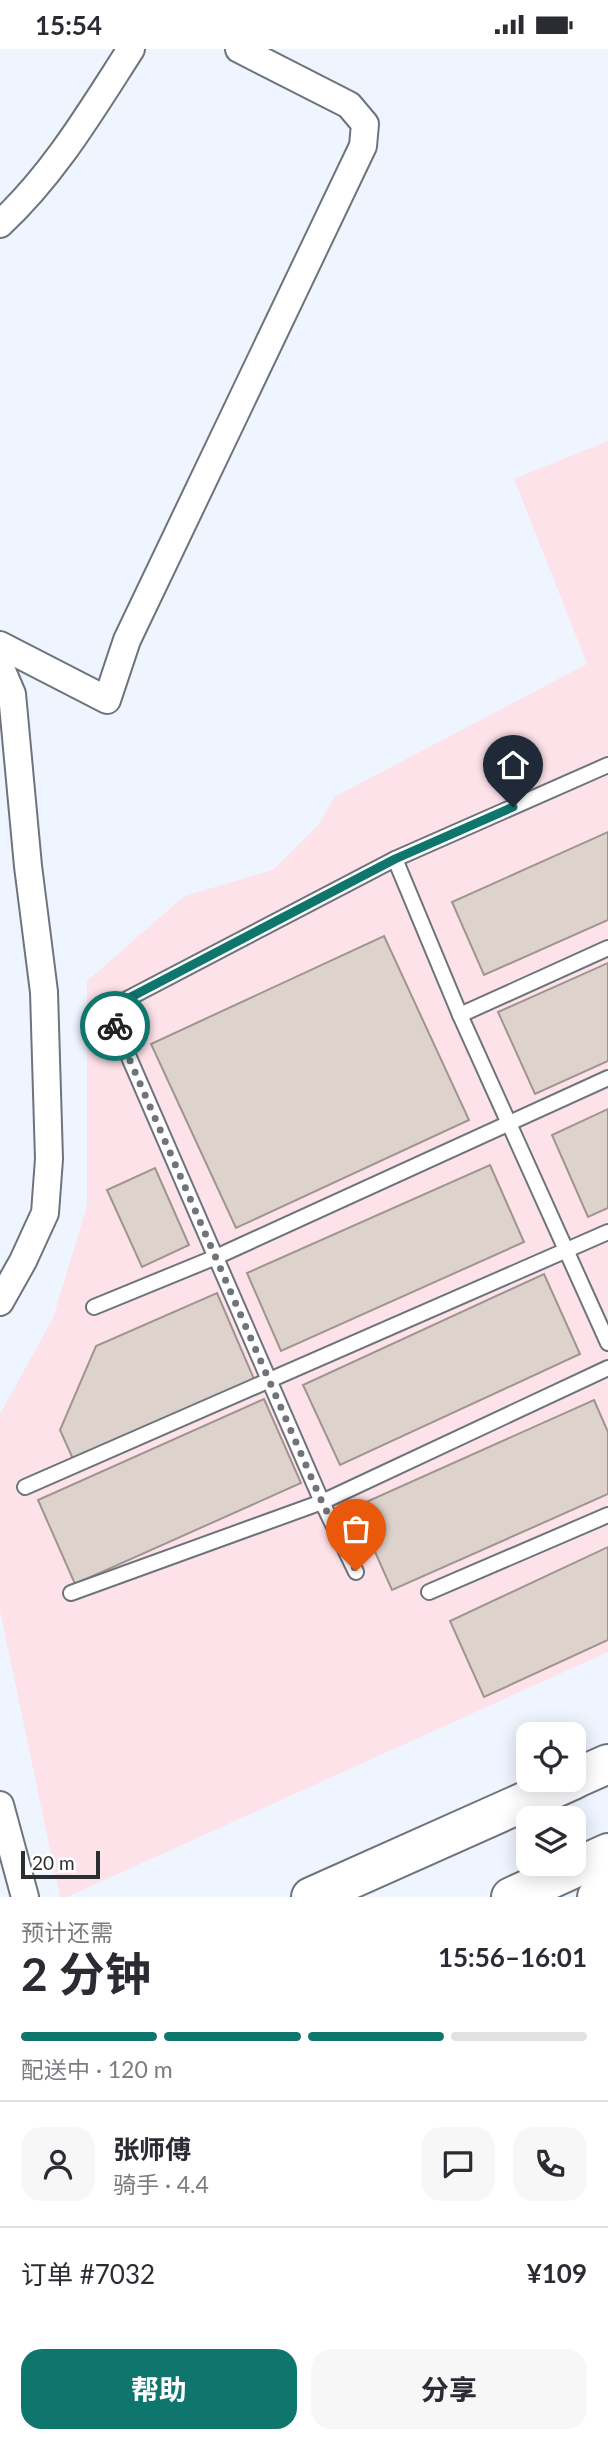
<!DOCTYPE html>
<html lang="zh">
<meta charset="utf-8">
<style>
body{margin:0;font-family:Lato,"Noto Sans SC",sans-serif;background:#f7f7f7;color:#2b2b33;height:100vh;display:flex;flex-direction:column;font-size:26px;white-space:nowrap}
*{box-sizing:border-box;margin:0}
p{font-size:23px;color:#7c7c81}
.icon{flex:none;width:38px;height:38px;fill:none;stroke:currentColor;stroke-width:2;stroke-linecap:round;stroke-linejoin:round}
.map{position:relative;height:1848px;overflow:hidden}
.details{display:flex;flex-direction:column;background:#fff;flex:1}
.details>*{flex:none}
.buttons{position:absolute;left:516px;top:1673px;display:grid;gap:14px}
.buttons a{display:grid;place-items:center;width:70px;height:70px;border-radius:14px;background:#fff;box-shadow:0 4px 18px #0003;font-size:35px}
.scale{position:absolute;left:21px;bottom:18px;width:79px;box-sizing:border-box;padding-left:7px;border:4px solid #2c2f32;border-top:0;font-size:19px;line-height:24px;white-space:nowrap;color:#2c2f32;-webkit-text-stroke:5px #fff;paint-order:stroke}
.pin{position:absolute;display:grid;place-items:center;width:60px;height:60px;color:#fff;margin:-72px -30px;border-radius:50% 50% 50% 0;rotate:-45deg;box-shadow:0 0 7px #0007}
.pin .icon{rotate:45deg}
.courier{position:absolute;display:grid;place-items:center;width:70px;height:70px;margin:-35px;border:5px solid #0f766e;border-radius:50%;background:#fff;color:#222;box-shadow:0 2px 9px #0007}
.headline em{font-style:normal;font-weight:700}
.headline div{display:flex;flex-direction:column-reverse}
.headline{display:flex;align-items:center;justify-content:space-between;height:119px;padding:0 21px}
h1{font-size:46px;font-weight:700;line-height:52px}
.bar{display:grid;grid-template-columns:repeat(4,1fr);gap:10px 7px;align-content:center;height:84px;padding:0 21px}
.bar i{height:9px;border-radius:5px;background:#e1e1e2}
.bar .selected{background:#0f766e}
.bar p{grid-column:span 4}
.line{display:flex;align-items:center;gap:18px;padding:0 21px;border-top:2px solid #e1e1e2}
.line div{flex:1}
.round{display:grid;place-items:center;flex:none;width:74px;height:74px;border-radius:21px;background:#f7f7f7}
.button{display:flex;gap:14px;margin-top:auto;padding:14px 21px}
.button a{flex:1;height:80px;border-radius:21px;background:#0f766e;color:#fff;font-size:28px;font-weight:700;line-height:80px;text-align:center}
.button a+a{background:#f7f7f7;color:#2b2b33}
.status{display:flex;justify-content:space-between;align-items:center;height:49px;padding:0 35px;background:#fff;direction:ltr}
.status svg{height:19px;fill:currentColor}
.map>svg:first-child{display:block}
.commercial{fill:#fde3e9}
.building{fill:#ddd3cc;stroke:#9f958f;stroke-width:2}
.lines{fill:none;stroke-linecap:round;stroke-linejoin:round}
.lane-casing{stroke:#6e747c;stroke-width:18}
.street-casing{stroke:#6e747c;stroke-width:30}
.secondary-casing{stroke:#6e747c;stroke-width:42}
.highway-casing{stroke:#6e747c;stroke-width:42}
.lane{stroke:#fff;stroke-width:14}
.street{stroke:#fff;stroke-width:26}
.secondary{stroke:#fff;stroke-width:38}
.highway{stroke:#fff;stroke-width:38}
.done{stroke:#70747a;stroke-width:7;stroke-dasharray:0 12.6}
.route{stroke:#0f766e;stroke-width:9}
</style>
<div class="status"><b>15:54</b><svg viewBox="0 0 49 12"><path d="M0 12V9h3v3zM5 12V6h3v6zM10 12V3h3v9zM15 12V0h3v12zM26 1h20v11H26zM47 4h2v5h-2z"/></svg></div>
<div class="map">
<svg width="608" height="1848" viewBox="0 0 608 1848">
<rect width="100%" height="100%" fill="#eff5ff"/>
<polygon class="commercial" points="608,392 608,1603 67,1848 60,1848 0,1562 0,1365 53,1269 87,1157 87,932 184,847 273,821 319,775 334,748 587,615 514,430"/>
<g class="building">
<polygon points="608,783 608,871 484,926 452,853"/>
<polygon points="384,887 469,1071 236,1179 151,995"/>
<polygon points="608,914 608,1012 535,1045 498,963"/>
<polygon points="608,1060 608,1159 588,1168 552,1086"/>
<polygon points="490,1116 524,1193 281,1302 247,1224"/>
<polygon points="155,1119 189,1196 142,1218 107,1141"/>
<polygon points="544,1225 580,1305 340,1416 303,1336"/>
<polygon points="217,1244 254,1330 73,1410 60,1381 96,1297"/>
<polygon points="264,1350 301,1434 75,1535 38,1451"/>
<polygon points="594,1351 608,1383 608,1445 392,1541 355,1458"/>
<polygon points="608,1498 608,1591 484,1648 450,1572"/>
</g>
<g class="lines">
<defs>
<g id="lane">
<polyline points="395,810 460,966 608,1294"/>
<polyline points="460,966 608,899"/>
<polyline points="94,1258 216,1208 608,1029"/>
<polyline points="25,1438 608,1183"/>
<polyline points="356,1523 322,1453 108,960 395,810 608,716"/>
<polyline points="429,1543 608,1466"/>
<polyline points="71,1544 322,1453 608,1319"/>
</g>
<g id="street">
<path d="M 0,175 C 54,125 91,62 131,0"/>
<polyline points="0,596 107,651 127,591 363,97 365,75 349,56 239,0"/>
<polyline points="0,617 12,645 28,817 44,943 49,1110 45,1164 23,1212 0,1253"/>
<polyline points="0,1756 25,1848"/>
</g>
<g id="secondary">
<polyline points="574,1730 608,1715"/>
<polyline points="311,1848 573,1731"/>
</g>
<g id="highway">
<polyline points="511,1848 608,1804"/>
<polyline points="597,1848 608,1843"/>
</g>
</defs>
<use href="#lane" class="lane-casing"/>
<use href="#street" class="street-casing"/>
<use href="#secondary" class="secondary-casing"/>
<use href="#highway" class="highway-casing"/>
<use href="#lane" class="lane"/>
<use href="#street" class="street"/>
<use href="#secondary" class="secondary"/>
<use href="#highway" class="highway"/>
</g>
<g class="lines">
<polyline class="done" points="115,977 322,1453 356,1522"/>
<polyline class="route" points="115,977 108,960 395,810 513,758"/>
</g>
</svg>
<div class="buttons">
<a><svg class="icon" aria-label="locate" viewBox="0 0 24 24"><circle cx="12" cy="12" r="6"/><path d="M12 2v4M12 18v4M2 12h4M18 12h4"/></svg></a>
<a><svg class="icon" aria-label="layers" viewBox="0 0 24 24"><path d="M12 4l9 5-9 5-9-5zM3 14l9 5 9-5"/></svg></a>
</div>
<div class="scale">20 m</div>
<div class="pin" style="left:356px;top:1522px;background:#ea580c"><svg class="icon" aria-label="bag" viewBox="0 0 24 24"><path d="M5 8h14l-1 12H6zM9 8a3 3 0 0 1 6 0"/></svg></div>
<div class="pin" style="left:513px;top:758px;background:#1f2937"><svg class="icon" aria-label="home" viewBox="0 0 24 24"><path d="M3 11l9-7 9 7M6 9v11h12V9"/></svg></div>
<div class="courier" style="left:115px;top:977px"><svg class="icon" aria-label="bike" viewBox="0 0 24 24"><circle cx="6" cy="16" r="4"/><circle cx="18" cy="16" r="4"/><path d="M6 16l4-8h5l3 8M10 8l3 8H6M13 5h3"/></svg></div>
</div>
<section class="details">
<div class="headline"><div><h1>2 分钟</h1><p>预计还需</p></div><em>15:56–16:01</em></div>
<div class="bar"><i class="selected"></i><i class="selected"></i><i class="selected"></i><i></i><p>配送中 · 120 m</p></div>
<div class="line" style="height:126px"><a class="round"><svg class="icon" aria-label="person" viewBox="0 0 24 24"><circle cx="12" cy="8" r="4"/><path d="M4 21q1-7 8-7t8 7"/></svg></a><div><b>张师傅</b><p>骑手 · 4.4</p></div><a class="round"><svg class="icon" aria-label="chat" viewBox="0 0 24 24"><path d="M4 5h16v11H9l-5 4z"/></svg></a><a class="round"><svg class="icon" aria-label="phone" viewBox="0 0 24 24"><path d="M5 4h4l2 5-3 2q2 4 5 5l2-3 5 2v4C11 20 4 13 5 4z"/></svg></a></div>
<div class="line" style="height:91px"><div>订单 #7032</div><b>¥109</b></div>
<div class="button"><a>帮助</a><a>分享</a></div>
</section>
